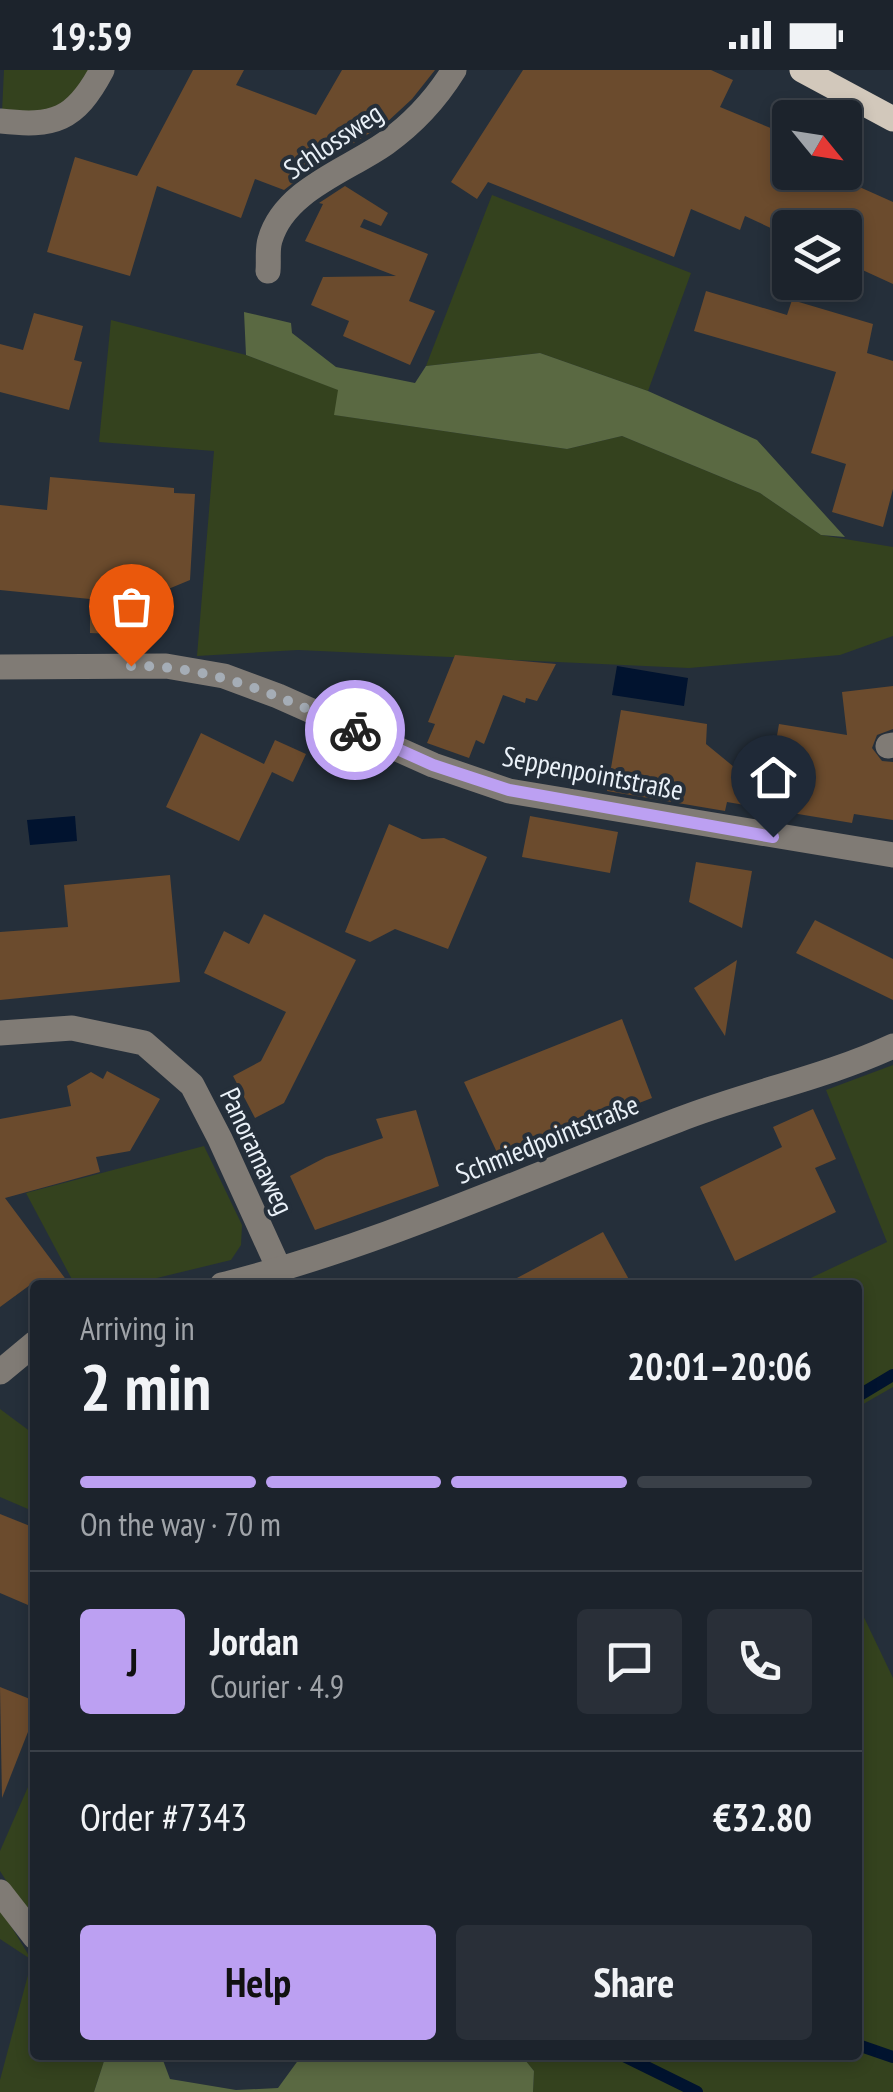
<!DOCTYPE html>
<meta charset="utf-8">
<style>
body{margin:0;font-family:"PT Sans Narrow",sans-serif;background:#292f38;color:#f1f3f6;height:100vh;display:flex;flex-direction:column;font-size:38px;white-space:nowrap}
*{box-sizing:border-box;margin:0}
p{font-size:32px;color:#a0a4a9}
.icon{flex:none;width:55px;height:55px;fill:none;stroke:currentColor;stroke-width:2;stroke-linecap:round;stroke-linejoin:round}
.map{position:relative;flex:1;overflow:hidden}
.drawer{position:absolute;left:30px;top:1210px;width:832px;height:780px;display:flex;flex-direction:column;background:#1c232c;border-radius:10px;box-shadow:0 5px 15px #0003,0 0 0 2px #3a4048}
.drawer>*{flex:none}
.needle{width:65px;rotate:120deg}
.fabs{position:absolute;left:772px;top:30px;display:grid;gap:20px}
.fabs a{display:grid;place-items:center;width:90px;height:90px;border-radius:10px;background:#1c232c;box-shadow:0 5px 15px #0003,0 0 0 2px #3a4048;font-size:50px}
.pin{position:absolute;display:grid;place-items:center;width:85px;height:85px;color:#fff;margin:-102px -42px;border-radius:50% 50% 50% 0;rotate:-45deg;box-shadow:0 0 10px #0007}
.pin .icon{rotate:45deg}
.courier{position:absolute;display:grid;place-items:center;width:100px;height:100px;margin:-50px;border:8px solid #bca0f2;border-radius:50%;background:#fff;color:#222;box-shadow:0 2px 12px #0007}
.head em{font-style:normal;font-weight:600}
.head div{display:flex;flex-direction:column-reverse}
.head{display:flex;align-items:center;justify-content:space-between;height:170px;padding:0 50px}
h1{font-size:65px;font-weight:600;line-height:75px}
.bar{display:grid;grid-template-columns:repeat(4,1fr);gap:15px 10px;align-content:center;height:120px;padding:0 50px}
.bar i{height:12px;border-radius:8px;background:#3a4048}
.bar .on{background:#bca0f2}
.bar p{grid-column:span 4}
.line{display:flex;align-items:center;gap:25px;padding:0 50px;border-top:2px solid #3a4048}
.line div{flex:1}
.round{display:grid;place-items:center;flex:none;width:105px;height:105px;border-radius:10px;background:#292f38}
.action{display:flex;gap:20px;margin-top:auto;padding:20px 50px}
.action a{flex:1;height:115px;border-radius:10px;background:#bca0f2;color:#111;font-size:40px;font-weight:600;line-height:115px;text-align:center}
.action a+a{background:#292f38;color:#f1f3f6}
.status{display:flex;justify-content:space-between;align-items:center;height:70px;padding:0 50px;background:#1c232c;direction:ltr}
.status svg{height:28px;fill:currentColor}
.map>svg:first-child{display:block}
.green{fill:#34421e}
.forest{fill:#5a6942}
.water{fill:#01132f}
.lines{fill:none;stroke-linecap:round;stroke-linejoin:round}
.stream{stroke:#01132f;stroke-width:12}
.building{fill:#6b4b2d}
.minor{stroke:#807b75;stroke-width:25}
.major{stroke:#d2c8bb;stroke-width:25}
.done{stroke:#a5adb6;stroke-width:10;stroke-dasharray:0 18}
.route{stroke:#bca0f2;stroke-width:12}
.labels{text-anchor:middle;stroke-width:8;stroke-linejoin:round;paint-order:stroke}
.street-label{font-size:28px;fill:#eaf1f8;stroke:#252f3a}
</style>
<div class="status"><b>19:59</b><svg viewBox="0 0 49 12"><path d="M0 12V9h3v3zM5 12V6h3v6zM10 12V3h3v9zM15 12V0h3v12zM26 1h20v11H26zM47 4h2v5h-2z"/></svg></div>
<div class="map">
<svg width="893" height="2022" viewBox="0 0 893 2022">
<rect width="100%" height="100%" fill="#252f3a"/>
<g class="green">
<polygon points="4,0 94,0 58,41 2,42"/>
<polygon points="492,125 691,203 648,321 540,283 426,296"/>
<polygon points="111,250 246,285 339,320 335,345 567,379 622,366 760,423 821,465 893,477 893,566 840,585 689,598 298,580 197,586 214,381 99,372"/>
<polygon points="893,995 893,1317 858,1337 858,1215 796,1215 887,1172 826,1020"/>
<polygon points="204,1076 242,1155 241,1175 231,1190 128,1215 75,1215 26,1123"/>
<polygon points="0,1339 35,1365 35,1442 0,1427"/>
<polygon points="858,1535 893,1608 893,2022 533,2022 534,2001 521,1985 858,1985"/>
<polygon points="35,1701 35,1856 0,1801 0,1781"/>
<polygon points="0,1838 31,1889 35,1879 35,1985 106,1985 94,2022 0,2022 0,2010 32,1890 0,1869"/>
</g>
<g class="forest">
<polygon points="244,242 291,253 292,263 336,297 415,313 426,296 540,283 648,321 757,370 845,467 821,465 760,423 622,366 567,379 334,345 338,320 246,285"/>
<polygon points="106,1985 161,1985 170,2009 236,2020 278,2018 302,1985 521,1985 534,2001 533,2022 94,2022"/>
</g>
<g class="water">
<polygon points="617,596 688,608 684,636 612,625"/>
<polygon points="75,746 77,771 30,775 27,750"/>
</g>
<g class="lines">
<g class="stream">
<polyline points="858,1326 893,1305"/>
<polyline points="858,1975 893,1987"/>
<polyline points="622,1985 697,2022"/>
</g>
</g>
<g class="building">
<polygon points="193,0 244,0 236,15 316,45 342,0 435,0 412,29 386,53 310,100 284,120 255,109 241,148 157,116 130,206 47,182 75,87 137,106"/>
<polygon points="523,0 711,0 733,10 720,37 790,66 790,102 845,102 845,93 861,100 855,115 893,132 893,214 845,192 845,158 790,158 790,167 745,146 740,160 691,139 674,187 488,112 477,129 451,112"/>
<polygon points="345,116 388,143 381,156 364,149 360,157 428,184 409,231 435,241 410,295 343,266 349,251 311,235 323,207 396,206 305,171 323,134 319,133"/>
<polygon points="706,221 787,245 792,230 873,254 867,283 893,291 893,419 883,457 832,442 846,394 811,383 836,302 694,261"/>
<polygon points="34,243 83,256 74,290 82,292 69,340 0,322 0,274 23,280"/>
<polygon points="50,407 174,418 174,423 195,424 190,510 137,532 135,565 90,563 90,529 0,520 0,435 47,440"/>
<polygon points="455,585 556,594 537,631 526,628 525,633 503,625 484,674 476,670 469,688 427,673 435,654 428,652"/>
<polygon points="893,616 893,659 877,665 872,678 882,691 893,692 893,750 854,744 852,753 727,732 725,741 607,721 621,640 707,654 706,674 767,724 779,654 847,665 842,622"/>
<polygon points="201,663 264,694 275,670 306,684 293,712 272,702 239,771 166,737"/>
<polygon points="530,746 618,762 610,803 522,787"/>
<polygon points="389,754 422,769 444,768 487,787 448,879 395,859 370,872 345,862"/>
<polygon points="696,792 752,801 742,858 689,832"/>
<polygon points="170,805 180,912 0,930 0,862 68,857 64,815"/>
<polygon points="264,844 356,890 284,1033 255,1048 233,1006 261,991 286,942 204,903 224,861 249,874"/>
<polygon points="815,850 893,889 893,930 796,883"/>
<polygon points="737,890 725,966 694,918"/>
<polygon points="622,949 652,1028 549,1068 501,1091 464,1012"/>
<polygon points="107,1001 160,1029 130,1081 96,1087 100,1102 5,1128 70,1215 30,1215 0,1237 0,1049 71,1036 67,1016 91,1002 103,1009"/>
<polygon points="813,1039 836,1089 815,1098 836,1142 735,1191 700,1117 782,1077 773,1057"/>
<polygon points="416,1040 439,1116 315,1160 290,1106 326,1087 383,1068 376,1049"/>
<polygon points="603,1162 632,1215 504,1215"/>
<polygon points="0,1444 35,1458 35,1538 0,1523"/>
<polygon points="0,1617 35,1631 35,1644 2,1728"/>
</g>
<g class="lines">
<g class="minor">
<path d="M 0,51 C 54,57 75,51 102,0"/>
<path d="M 268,201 C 269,191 267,179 270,170 C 284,120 348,100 386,73 C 414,53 436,29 454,0"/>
<polyline points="0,597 166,596 224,606 278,626 433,695 509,721 893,785"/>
<polyline points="888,676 893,675"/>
<polyline points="0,963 72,958 144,973 192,1015 220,1069 280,1201"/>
<path d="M 222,1215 C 378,1176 527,1107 678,1050 C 749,1022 824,1008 893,976"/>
<polyline points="0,1302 35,1273"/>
<polyline points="0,1822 35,1867"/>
</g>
<polyline class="major" points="802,0 893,49"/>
</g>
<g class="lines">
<path class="done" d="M 131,596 C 215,595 280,627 355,660"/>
<polyline class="route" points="355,660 433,695 509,720 773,767"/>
</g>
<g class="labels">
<g class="street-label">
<text transform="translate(333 71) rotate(-34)" y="10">Schlossweg</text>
<text transform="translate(593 703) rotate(11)" y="10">Seppenpointstraße</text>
<text transform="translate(547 1069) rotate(-22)" y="10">Schmiedpointstraße</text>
<text transform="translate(257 1081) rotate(65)" y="10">Panoramaweg</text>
</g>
</g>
</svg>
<div class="fabs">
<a><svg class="needle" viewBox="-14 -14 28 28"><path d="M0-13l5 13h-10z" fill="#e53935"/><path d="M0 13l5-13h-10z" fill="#a0a4a9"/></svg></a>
<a><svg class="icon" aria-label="layers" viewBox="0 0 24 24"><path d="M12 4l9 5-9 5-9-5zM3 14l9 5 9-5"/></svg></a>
</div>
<div class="pin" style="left:131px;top:596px;background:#ea580c"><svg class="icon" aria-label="bag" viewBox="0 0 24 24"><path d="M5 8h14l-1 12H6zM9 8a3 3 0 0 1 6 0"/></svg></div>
<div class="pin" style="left:773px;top:767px;background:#1f2937"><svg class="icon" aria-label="home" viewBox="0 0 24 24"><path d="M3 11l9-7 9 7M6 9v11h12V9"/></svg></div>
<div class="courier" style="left:355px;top:660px"><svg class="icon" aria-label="bike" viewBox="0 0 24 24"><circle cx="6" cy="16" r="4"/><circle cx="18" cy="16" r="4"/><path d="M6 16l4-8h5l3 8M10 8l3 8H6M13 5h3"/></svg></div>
<section class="drawer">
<div class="head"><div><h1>2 min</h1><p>Arriving in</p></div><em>20:01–20:06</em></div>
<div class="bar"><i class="on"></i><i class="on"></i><i class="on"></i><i></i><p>On the way · 70 m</p></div>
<div class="line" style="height:180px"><b class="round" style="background:#bca0f2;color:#111">J</b><div><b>Jordan</b><p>Courier · 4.9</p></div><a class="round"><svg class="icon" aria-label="chat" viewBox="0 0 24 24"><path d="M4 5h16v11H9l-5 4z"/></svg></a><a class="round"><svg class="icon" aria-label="phone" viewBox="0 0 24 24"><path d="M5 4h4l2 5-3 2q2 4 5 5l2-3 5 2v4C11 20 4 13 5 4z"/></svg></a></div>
<div class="line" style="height:130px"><div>Order #7343</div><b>€32.80</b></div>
<div class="action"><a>Help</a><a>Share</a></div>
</section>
</div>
